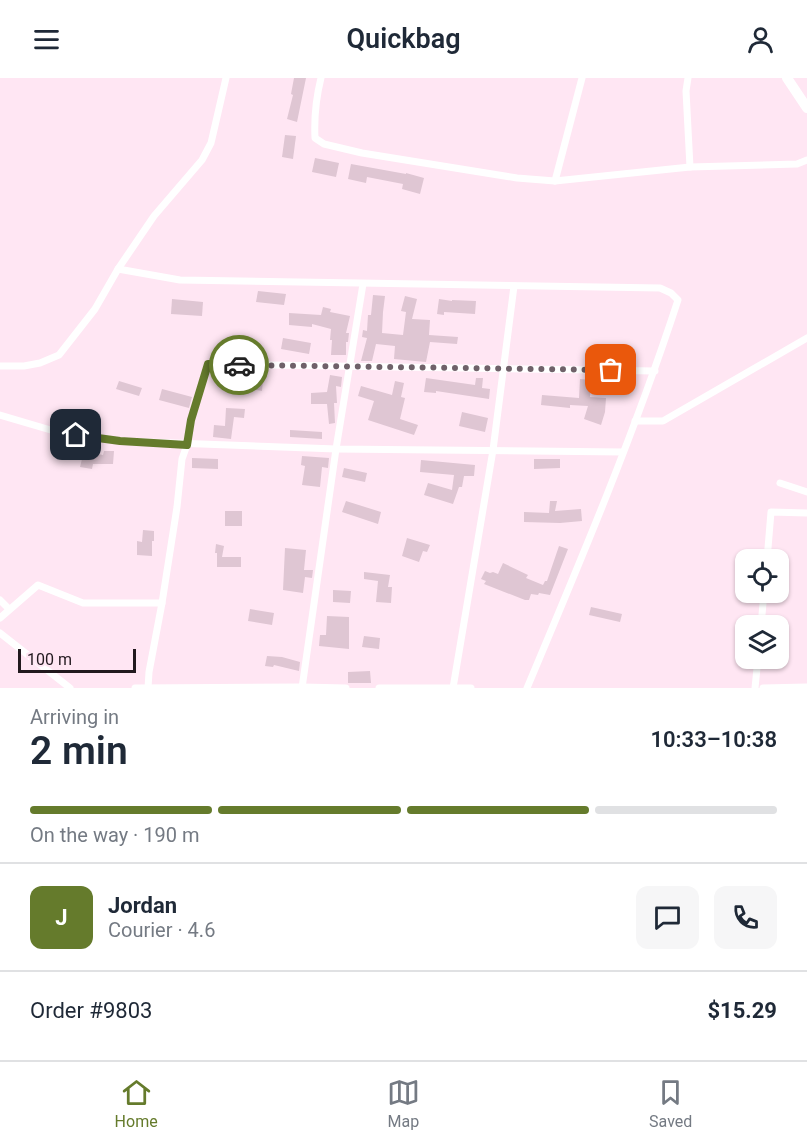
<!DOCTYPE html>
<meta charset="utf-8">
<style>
body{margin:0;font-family:Roboto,sans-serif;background:#f6f6f7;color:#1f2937;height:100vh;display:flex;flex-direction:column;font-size:22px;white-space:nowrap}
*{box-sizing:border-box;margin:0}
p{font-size:20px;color:#747a83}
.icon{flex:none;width:33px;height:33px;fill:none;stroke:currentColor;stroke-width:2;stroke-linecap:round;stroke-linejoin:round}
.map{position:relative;height:610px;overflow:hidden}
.sheet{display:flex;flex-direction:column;background:#fff;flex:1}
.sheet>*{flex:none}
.tools{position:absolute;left:735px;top:471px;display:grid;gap:12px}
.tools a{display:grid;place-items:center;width:54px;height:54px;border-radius:12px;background:#fff;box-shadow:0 2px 4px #0004;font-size:30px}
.scale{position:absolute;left:18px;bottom:15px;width:118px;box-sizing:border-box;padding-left:6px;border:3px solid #22191e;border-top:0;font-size:16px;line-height:21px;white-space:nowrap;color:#22191e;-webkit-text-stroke:4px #ffe6f3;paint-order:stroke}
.pin{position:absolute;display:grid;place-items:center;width:51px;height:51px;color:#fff;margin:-26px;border-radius:12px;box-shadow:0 3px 9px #0006}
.courier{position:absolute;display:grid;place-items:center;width:60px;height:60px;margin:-30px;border:4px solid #657b2c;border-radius:50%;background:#fff;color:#222;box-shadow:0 2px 8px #0007}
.head em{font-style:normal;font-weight:600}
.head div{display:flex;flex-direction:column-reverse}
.head{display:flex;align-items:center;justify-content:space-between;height:102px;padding:0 30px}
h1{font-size:39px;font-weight:600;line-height:45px}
.bar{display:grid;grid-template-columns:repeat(4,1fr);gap:9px 6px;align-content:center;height:72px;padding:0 30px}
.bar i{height:8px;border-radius:4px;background:#e0e1e3}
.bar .on{background:#657b2c}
.bar p{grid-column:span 4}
.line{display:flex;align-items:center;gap:15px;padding:0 30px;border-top:2px solid #e0e1e3}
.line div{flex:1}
.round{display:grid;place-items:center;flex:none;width:63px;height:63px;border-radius:12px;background:#f6f6f7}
header{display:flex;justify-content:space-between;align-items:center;height:78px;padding:0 30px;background:#fff;font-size:27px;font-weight:600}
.tabs{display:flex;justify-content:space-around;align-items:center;height:84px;border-top:2px solid #e0e1e3;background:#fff;font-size:16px;color:#747a83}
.tabs a{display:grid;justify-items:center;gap:3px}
.tabs .on{color:#657b2c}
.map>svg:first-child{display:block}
.building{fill:#dfc6d3}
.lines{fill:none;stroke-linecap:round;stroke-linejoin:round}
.street{stroke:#fff;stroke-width:7}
.primary{stroke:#fff;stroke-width:10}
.done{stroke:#6f6169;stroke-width:6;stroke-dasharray:0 10.8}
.route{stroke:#657b2c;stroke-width:8}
</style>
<header><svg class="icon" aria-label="menu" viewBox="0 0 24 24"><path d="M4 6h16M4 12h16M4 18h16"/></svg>Quickbag<svg class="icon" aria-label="person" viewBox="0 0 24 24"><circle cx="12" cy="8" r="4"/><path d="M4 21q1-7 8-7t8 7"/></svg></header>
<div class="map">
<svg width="807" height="610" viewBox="0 0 807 610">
<rect width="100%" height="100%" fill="#ffe6f3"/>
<g class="building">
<polygon points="294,0 306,0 297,44 287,41 293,17 291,16"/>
<polygon points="285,57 296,58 293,81 282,79"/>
<polygon points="315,80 339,85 336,99 312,94"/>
<polygon points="351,86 406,96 406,95 424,100 420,116 402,111 403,106 367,99 366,105 348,101"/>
<polygon points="258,213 286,216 284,227 256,224"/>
<polygon points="373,217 385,218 383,234 382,255 403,257 406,234 401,233 405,218 417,221 412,241 430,242 429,257 458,259 457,266 430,264 426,284 394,281 395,268 376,266 372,283 361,283 367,260 362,259 363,252 367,253 368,237 371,237"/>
<polygon points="172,221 203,224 202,238 171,236"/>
<polygon points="439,221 452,223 452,222 476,223 475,236 444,234 444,237 437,236"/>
<polygon points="323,229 331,231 330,234 350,238 346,255 349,255 348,264 346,264 346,277 331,277 332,262 330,262 331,251 312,246 312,249 289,247 289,235 321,237"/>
<polygon points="283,260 311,265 309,276 281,271"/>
<polygon points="226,272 256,273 256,281 226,281"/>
<polygon points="224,294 263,302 262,313 221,305"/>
<polygon points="330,297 342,299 341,309 336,308 337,325 334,325 335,345 329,346 327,326 311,326 311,315 327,314"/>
<polygon points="426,300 475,307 476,300 483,300 482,310 490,311 489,321 436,313 436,315 424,314"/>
<polygon points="580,301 591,302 590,319 606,320 605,334 601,347 584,341 588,328 570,327 570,330 541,327 542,317 579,320"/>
<polygon points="119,303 142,310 139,318 116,311"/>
<polygon points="395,303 404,305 401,319 405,320 400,341 418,347 414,357 368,342 374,323 358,318 361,308 392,317"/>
<polygon points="162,311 192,319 189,330 159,322"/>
<polygon points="226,330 245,331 244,340 234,339 231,361 213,359 214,347 225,348"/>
<polygon points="462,334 488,340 485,354 459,348"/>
<polygon points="290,352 322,354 322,361 290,359"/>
<polygon points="84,373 103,377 104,373 114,373 113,386 93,386 92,391 80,389"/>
<polygon points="302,378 329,380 328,390 322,389 320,409 302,407 305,388 301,387"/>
<polygon points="192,380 218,381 218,391 192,390"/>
<polygon points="534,381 560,381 560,390 534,391"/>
<polygon points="421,382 475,387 474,398 464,398 462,409 459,409 453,426 424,417 428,405 452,412 454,397 420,394"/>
<polygon points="344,390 367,395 365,404 342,399"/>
<polygon points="346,423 381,434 378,446 342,434"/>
<polygon points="550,423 557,423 555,433 581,431 582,443 560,445 524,444 524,434 549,435"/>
<rect x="225" y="433" width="17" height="15"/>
<polygon points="143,452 154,453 154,463 152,463 152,478 137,477 137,463 142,464"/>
<polygon points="407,460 430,467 427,474 423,473 419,484 402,478"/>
<polygon points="216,466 224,468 222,479 241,479 241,489 217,489 217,475 215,475"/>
<polygon points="559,468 568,471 550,517 539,515 538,517 531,516 529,522 525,522 484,506 486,503 481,501 485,493 490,495 493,494 498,496 503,485 528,497 526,500 543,507 545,503 547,503"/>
<polygon points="285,470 306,472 304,492 313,492 312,500 305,499 303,515 283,512"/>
<polygon points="364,494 390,497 388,509 392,509 391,525 376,524 378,503 364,501"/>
<polygon points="333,512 351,513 350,525 333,524"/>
<polygon points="591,529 622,536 620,544 589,537"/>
<polygon points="250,531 274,535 272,547 248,543"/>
<polygon points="327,538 349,539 349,571 319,568 320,557 326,557"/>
<polygon points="364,558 380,560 379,571 362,569"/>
<polygon points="267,578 282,579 300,584 299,593 274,587 273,589 265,588"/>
<polygon points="370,593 371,605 348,605 348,594"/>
</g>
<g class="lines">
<g class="street">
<path d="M 321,0 C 316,20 314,39 315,60 L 324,66 L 362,75 L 517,100 L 555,103 L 690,89 L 797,86 L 807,82"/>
<polyline points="688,0 686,13 690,89"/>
<polyline points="555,103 582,0"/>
<path d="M 118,191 L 180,202 L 660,210 L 671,215 L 678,222 C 635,354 581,482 527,610"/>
<polyline points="0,288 24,288 40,285 59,277 95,231 118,191 154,138 202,82 211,65 226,0"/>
<polyline points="0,337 54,353 120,363 336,371 623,374"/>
<polyline points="635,343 663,343 807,260"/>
<polyline points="780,405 807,414"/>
<polyline points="767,482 771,434 807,435"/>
<polyline points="0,522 9,531"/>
<polyline points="0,540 38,507 83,525 162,525"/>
<polyline points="761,548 764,514"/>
<polyline points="0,555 70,610"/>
<polyline points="135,610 302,609 346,610"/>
<polyline points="148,610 149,594 162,525 177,429 182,381 187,367 191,342 208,286 655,293"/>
<polyline points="302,610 336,371 363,206"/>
<polyline points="379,610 471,610"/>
<polyline points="453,610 493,372 514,208"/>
<polyline points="755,610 758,580"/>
<polyline points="763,610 807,609"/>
</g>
<polyline class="primary" points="787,0 807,30"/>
</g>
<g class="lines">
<polyline class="done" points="239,287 611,292"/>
<polyline class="route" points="76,357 120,363 187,367 191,342 208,286 239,287"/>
</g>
</svg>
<div class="tools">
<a><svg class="icon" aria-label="locate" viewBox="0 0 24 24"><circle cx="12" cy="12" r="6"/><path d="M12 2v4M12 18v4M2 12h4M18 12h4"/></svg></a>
<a><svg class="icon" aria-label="layers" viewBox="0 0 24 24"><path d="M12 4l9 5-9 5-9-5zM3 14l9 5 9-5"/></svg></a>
</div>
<div class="scale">100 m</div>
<div class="pin" style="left:611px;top:292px;background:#ea580c"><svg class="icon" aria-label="bag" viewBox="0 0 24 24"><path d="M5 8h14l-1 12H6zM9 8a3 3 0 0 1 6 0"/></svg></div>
<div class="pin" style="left:76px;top:357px;background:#1f2937"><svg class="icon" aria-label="home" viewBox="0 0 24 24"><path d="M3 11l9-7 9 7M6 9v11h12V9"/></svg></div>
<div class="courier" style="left:239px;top:287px"><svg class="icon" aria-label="car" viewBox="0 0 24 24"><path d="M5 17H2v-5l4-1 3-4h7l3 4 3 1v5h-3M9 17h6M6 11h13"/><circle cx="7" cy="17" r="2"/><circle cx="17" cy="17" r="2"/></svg></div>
</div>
<section class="sheet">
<div class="head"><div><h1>2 min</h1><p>Arriving in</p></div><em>10:33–10:38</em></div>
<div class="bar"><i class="on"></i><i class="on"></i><i class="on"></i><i></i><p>On the way · 190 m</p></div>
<div class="line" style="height:108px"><b class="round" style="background:#657b2c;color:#fff">J</b><div><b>Jordan</b><p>Courier · 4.6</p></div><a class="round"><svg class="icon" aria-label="chat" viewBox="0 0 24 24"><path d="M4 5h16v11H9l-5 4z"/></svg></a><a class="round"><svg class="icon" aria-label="phone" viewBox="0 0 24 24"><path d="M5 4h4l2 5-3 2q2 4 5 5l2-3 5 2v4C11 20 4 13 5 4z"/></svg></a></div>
<div class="line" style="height:78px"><div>Order #9803</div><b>$15.29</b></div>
</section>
<nav class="tabs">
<a class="on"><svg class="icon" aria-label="home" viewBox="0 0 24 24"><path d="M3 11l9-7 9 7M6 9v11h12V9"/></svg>Home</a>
<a><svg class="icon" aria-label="map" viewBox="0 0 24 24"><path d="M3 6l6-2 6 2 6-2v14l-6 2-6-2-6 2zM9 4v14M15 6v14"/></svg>Map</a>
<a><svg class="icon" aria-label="saved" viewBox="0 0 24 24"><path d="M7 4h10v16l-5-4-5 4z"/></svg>Saved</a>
</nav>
